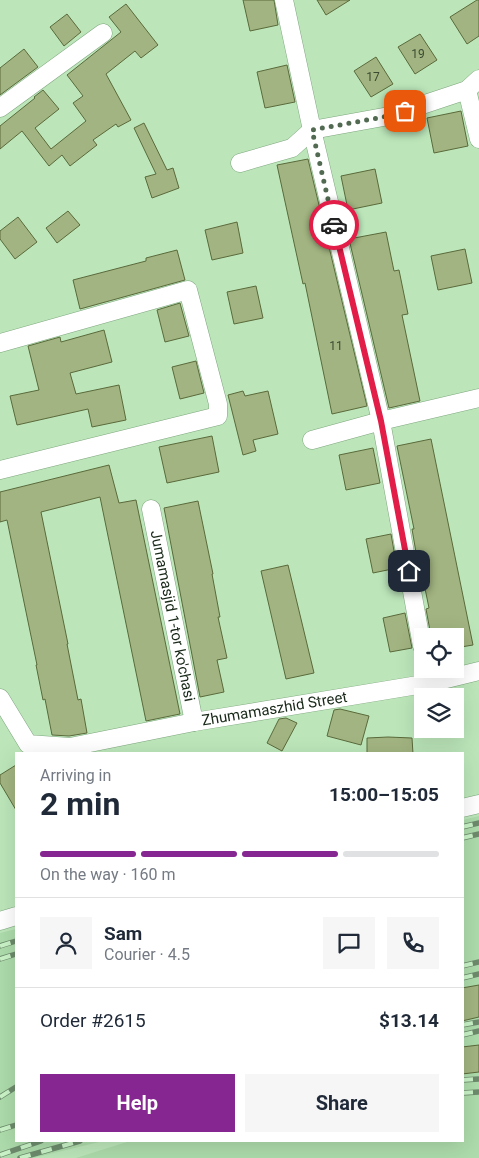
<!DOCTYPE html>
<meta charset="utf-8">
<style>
body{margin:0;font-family:Roboto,sans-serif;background:#f6f6f7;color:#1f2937;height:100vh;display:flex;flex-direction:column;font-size:19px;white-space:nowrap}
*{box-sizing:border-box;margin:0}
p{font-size:16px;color:#747a83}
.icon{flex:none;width:28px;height:28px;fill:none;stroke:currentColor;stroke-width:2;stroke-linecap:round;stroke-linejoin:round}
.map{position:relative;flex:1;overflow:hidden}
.drawer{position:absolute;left:15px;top:752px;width:449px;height:390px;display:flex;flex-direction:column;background:#fff;border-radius:0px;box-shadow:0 5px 20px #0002}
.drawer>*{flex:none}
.controls{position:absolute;left:414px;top:628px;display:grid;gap:10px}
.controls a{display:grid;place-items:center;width:50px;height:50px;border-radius:0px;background:#fff;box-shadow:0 5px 20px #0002;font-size:25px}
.pin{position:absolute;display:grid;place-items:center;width:42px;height:42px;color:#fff;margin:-21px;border-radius:10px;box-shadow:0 2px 8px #0006}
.courier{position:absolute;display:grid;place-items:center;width:50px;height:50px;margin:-25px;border:4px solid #e11d48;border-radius:50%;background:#fff;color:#222;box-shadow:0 1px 6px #0007}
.summary em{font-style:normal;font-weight:700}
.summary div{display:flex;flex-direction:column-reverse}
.summary{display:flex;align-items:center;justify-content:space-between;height:85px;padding:0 25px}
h1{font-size:32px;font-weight:700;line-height:38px}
.bar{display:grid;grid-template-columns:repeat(4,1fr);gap:8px 5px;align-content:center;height:60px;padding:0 25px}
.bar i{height:6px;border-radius:4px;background:#e0e1e3}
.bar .active{background:#862690}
.bar p{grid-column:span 4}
.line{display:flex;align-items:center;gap:12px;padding:0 25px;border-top:1px solid #e0e1e3}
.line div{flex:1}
.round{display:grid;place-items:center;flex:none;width:52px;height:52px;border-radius:0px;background:#f6f6f7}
.primary-button{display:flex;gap:10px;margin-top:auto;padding:10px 25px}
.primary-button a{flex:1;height:58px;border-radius:0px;background:#862690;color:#fff;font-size:20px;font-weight:700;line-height:58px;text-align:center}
.primary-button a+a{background:#f6f6f7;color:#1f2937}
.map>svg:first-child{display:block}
.built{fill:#addbab}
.building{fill:#a2b481;stroke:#5a6a3a}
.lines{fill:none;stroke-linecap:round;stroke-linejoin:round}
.street-casing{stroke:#7ea67d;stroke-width:19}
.street{stroke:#fff;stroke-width:18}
.rail-casing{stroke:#6d8b6c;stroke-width:5.5}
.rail{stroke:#c9f3c7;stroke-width:4;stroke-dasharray:11;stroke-linecap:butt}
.done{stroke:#516a51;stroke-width:5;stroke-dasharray:0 9}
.route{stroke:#e11d48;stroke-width:6}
.labels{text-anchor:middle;stroke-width:4.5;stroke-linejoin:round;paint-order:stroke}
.number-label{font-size:12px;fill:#3a4b32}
.street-label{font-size:15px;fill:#182818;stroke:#c9f3c7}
</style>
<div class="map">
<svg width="479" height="1158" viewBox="0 0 479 1158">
<rect width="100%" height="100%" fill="#bce6ba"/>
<g class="built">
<polygon points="479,816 479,960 463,965 463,820"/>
<polygon points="16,929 16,1141 103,1141 33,1158 0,1158 0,933"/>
<polygon points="479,965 479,1158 76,1158 130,1141 462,1141 463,969"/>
</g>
<g class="building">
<polygon points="243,0 274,0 278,25 250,31"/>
<polygon points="317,0 350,0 326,15"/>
<polygon points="477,0 479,0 479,36 467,44 450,17"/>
<polygon points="126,4 158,45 141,58 135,51 106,74 131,120 118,127 116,124 93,140 97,145 70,166 62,155 49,166 22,131 0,149 0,126 35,98 34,97 43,90 59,109 35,128 51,149 86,121 73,103 83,96 67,75 121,32 109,17"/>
<polygon points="67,14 81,32 64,46 50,27"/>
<polygon points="420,34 437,60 415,74 398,47"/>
<polygon points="24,49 38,67 0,95 0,68"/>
<polygon points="376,57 393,84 371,97 354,71"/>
<polygon points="287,65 295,102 265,108 257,72"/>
<polygon points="461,111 468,146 434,153 427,118"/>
<polygon points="144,123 167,170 173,168 179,188 152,198 145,177 156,174 134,128"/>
<polygon points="308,159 367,406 332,414 305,283 303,284 277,165"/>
<polygon points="375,169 382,203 348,210 341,176"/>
<polygon points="68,211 80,225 57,243 46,228"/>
<polygon points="18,217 37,242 15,259 0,239 0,231"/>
<polygon points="237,222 243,253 212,260 205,230"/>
<polygon points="386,232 394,271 399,270 408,314 402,315 420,401 389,408 349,239"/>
<polygon points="465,249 472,283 438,290 431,256"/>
<polygon points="177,250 185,280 80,309 73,280 146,261 146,258"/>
<polygon points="256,286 263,318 234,324 227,292"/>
<polygon points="180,303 189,336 165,342 157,310"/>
<polygon points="104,330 112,362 70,373 76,394 119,385 126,420 92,427 88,409 17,425 10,396 39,390 28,346 60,337 61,342"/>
<polygon points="196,361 204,393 180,399 172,367"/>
<polygon points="243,391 245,396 268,391 278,434 253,440 256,451 243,455 228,395"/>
<polygon points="212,436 219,472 167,483 159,447"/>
<polygon points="431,439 473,645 455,648 455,636 431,636 426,609 429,608 420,564 418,564 412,529 414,529 397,446"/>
<polygon points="373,448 380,483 346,490 339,455"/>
<polygon points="109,465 119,503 136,500 180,714 146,721 100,497 41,512 68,644 67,644 78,700 81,699 87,733 69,736 52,735 45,699 43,700 36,665 37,665 7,520 0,522 0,492"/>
<polygon points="198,501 213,574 212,574 220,617 218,617 227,658 217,660 224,692 200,697 164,508"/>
<polygon points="391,534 397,568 373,573 366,539"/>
<polygon points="288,565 314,673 286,679 261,571"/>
<polygon points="405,613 412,648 390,652 383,618"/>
<polygon points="340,709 369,716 361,745 327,736 334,710"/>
<polygon points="286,718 297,723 282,751 267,743 279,719"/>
<polygon points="388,737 412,738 413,754 367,754 367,738"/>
<polygon points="16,765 16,810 0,783 0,775"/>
<polygon points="479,985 479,1017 462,1021 462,988"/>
<polygon points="479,1045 479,1072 462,1074 462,1047"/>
</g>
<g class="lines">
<defs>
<g id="street">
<polyline points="284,0 312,130 381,421 422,646"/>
<polyline points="467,90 479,139"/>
<polyline points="0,108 103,33"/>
<polyline points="312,130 389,116 467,90 479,79"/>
<polyline points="240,163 292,148 312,130"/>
<polyline points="0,343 188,290 218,404 218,416 0,470"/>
<polyline points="312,440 381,421 479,398"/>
<path id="s1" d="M 151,509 L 194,722"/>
<path id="s2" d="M 0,698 L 28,744 L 70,747 L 194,722 L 430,683 L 479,671"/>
<polyline points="462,808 479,804"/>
<polyline points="0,921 16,916"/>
</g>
</defs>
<use href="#street" class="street-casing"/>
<use href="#street" class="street"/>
<defs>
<g id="rail">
<polyline points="462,827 479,823"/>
<polyline points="462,838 479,834"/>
<polyline points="0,946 16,941"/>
<polyline points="0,959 16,954"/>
<polyline points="462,966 479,962"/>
<polyline points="462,978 479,974"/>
<polyline points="462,1025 479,1022"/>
<polyline points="462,1035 479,1031"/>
<polyline points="462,1080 479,1079"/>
<polyline points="462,1093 479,1092"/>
<polyline points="0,1097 16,1087"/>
<polyline points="0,1130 16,1125"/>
<polyline points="0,1155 41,1141"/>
<polyline points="20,1158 80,1141"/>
</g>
</defs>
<use href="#rail" class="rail-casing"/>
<use href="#rail" class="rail"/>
</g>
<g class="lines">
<polyline class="done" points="334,225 312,130 389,116 405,111"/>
<polyline class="route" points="334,225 381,421 409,571"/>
</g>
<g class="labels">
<g class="number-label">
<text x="418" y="58">19</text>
<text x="373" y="81">17</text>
<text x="336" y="350">11</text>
</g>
<g class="street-label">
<text dy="5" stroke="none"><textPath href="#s1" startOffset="109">Jumamasjid 1-tor ko'chasi</textPath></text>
<text dy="5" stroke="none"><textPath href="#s2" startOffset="304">Zhumamaszhid Street</textPath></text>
</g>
</g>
</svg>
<div class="controls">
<a><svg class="icon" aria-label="locate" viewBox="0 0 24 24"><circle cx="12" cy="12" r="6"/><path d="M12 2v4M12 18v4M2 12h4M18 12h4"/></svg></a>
<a><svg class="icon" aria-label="layers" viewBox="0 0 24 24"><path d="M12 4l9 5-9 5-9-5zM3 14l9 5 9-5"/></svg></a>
</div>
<div class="pin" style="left:405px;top:111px;background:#ea580c"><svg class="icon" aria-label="bag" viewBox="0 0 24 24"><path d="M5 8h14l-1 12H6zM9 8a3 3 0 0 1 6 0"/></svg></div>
<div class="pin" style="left:409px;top:571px;background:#1f2937"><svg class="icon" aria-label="home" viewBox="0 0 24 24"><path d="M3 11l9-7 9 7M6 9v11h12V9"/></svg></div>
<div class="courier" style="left:334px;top:225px"><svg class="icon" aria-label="car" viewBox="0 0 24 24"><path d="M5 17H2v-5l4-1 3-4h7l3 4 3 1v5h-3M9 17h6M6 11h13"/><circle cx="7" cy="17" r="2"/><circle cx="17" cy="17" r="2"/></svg></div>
<section class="drawer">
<div class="summary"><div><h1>2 min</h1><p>Arriving in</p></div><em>15:00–15:05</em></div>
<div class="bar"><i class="active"></i><i class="active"></i><i class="active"></i><i></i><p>On the way · 160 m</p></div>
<div class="line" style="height:90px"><a class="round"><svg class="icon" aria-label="person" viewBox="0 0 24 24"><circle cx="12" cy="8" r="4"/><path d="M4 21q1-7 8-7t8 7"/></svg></a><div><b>Sam</b><p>Courier · 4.5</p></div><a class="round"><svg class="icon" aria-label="chat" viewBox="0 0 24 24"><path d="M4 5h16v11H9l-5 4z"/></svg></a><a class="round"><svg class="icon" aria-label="phone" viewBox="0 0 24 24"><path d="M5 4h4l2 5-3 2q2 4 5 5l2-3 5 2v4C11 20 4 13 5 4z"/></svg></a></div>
<div class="line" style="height:65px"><div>Order #2615</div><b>$13.14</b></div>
<div class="primary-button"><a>Help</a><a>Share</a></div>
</section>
</div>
